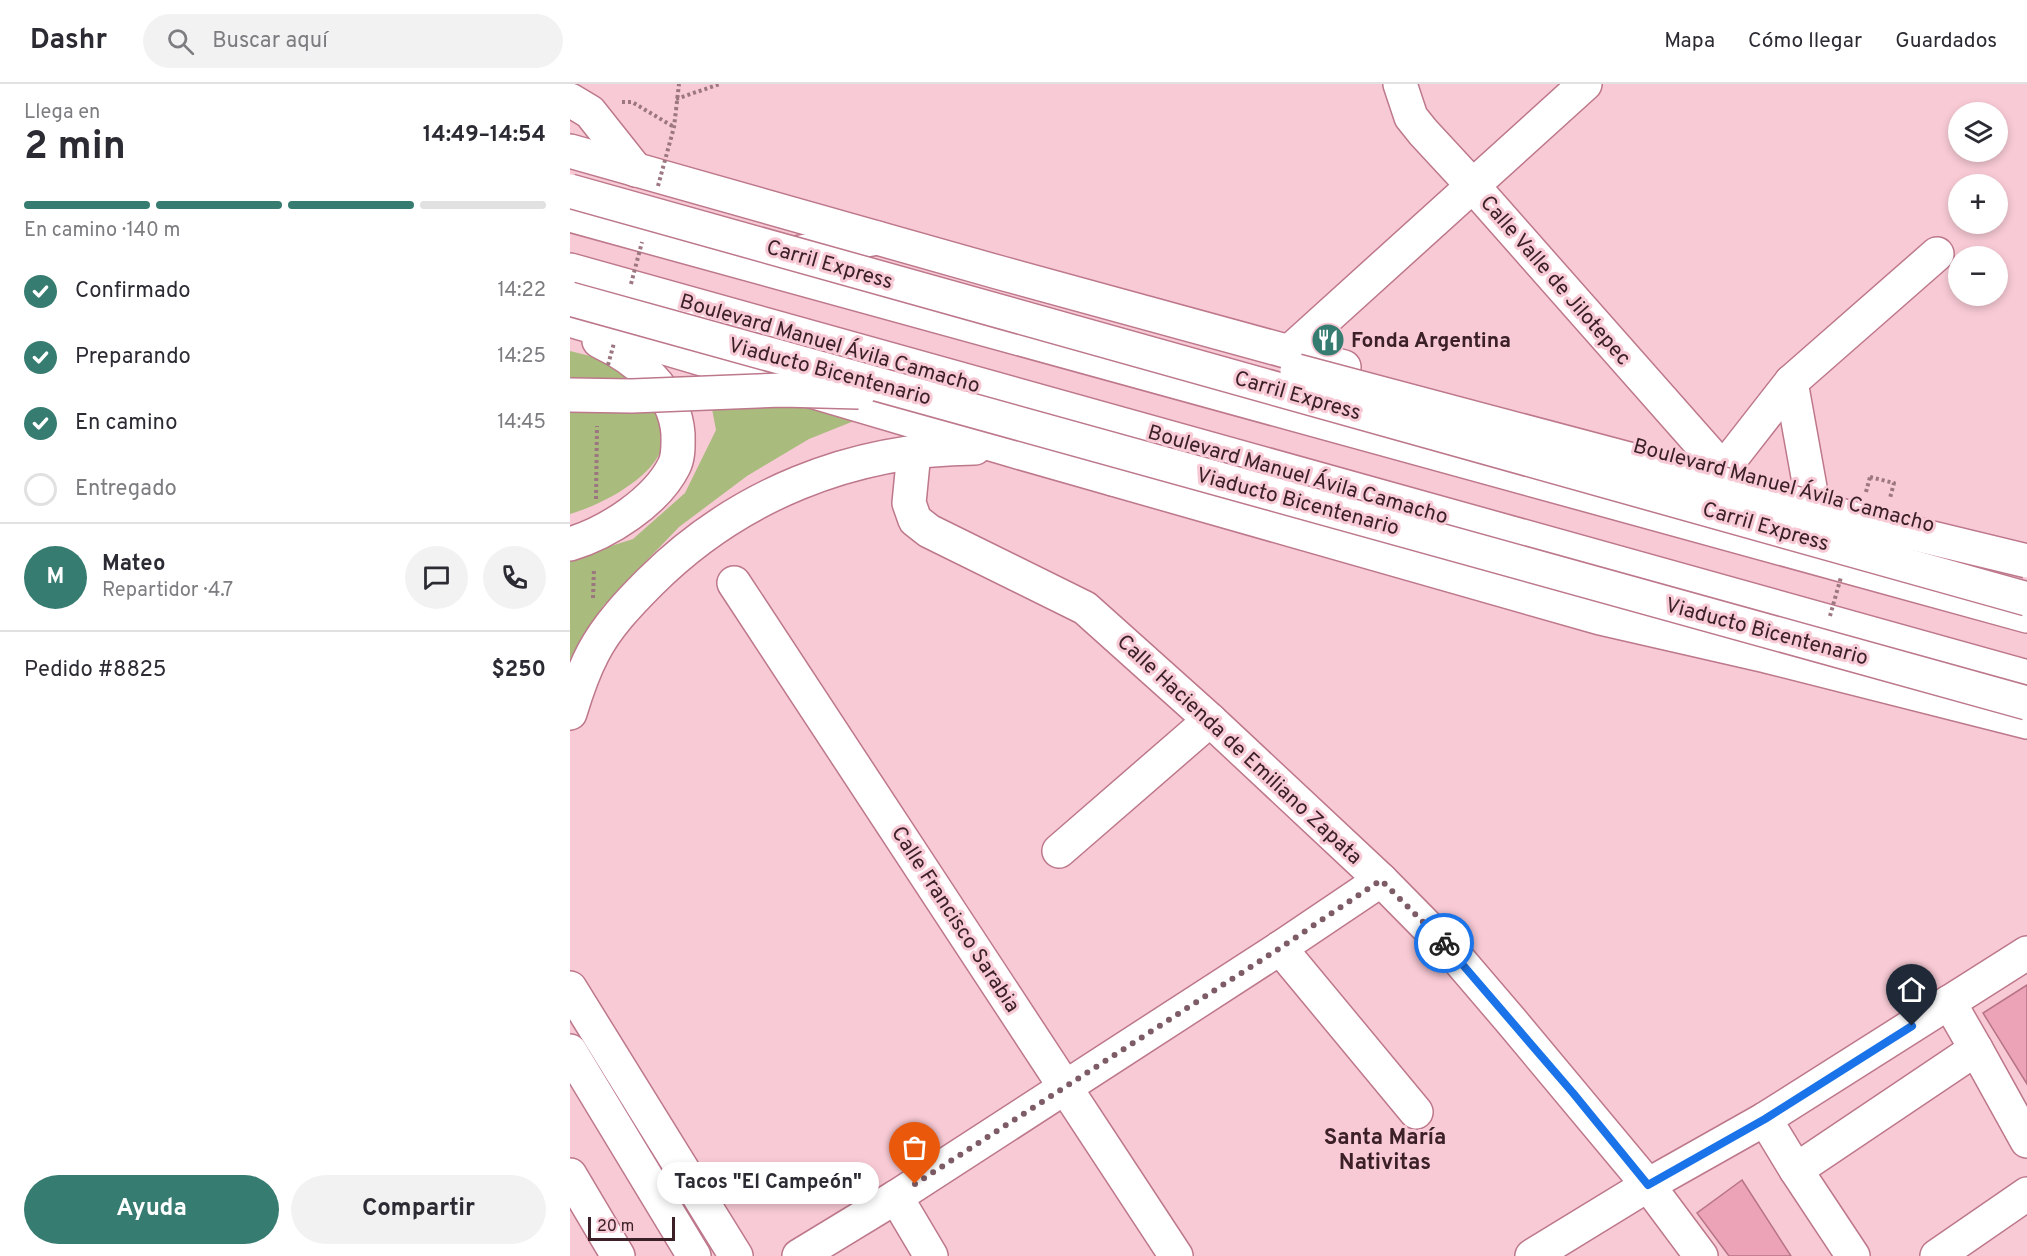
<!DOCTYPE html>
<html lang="es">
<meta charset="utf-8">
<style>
body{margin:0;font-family:Overpass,sans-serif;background:#f2f2f3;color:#2b2b33;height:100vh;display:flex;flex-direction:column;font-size:22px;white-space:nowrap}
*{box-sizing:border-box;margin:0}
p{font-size:20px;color:#7c7c81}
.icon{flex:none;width:33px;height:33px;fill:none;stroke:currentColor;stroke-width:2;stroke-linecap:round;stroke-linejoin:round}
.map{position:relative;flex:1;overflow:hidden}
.drawer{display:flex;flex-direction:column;background:#fff;width:570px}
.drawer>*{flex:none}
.controls{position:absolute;left:1378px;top:18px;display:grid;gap:12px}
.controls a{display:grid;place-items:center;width:60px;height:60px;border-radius:50%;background:#fff;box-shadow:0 3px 9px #0003;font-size:30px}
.scale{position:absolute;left:18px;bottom:15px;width:87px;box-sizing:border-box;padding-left:6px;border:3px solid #3c2028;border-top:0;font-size:16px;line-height:21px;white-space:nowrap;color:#3c2028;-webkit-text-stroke:4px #f8cad5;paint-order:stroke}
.pin{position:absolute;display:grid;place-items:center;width:51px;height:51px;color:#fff;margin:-62px -26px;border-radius:50% 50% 50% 0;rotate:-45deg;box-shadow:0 0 6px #0007}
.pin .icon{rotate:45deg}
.courier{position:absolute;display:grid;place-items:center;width:60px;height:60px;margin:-30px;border:4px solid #1a73e8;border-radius:50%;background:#fff;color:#222;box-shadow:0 2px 8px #0007}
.bubble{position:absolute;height:42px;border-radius:21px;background:#fff;box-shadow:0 3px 9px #0003;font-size:20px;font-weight:700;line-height:42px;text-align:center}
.overview em{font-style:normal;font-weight:700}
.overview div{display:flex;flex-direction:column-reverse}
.overview{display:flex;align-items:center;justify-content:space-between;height:102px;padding:0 24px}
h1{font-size:39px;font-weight:700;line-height:45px}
.bar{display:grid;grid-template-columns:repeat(4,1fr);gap:9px 6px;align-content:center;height:72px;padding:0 24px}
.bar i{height:8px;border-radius:4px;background:#e1e1e2}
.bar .current{background:#377c71}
.bar p{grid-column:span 4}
.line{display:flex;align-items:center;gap:15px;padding:0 24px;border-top:2px solid #e1e1e2}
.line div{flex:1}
.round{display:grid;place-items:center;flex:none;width:63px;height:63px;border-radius:32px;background:#f2f2f3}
ol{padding:0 24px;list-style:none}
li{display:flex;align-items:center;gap:18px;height:66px}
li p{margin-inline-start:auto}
li .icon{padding:6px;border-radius:50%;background:#377c71;color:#fff;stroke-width:4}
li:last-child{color:#7c7c81}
li i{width:33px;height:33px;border:3px solid #e1e1e2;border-radius:50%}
.cta{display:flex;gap:12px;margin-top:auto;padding:12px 24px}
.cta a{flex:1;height:69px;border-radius:36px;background:#377c71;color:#fff;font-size:24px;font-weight:700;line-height:69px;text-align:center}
.cta a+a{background:#f2f2f3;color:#2b2b33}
header{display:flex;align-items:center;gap:36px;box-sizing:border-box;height:84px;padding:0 30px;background:#fff;border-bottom:2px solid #e1e1e2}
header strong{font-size:28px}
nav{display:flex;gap:33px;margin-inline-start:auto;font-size:21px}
.search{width:420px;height:54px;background:#f2f2f3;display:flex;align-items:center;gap:15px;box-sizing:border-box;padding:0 21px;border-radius:33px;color:#7c7c81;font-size:22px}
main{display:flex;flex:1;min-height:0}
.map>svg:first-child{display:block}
.green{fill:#a9bb7d}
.building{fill:#eda3b7;stroke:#b87487;stroke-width:1.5}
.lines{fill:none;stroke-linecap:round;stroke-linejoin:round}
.minor-casing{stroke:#bd788b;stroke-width:36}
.major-casing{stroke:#bd788b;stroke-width:36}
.highway-casing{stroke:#bd788b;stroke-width:36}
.path{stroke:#9c7780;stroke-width:4;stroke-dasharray:3 3;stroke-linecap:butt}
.minor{stroke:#fff;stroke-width:33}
.major{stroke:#fff;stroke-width:33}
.highway{stroke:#fff;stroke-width:33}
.highway-bridge-casing{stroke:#bd788b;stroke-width:36;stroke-linecap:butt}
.path-bridge{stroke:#9c7780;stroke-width:4;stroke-dasharray:3 3;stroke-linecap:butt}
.highway-bridge{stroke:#fff;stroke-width:33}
.done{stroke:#7e5c65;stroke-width:6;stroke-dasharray:0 10.8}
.route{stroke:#1a73e8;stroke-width:8}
.labels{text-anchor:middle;stroke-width:6;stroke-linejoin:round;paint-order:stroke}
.street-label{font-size:21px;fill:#3c2028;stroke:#f8cad5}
.poi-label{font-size:21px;font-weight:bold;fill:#3c2028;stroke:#f8cad5;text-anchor:start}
.neighbourhood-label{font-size:22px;font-weight:bold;fill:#3c2028;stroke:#f8cad5}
</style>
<header>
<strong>Dashr</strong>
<div class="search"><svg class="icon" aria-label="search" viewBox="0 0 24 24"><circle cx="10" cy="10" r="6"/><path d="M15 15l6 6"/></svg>Buscar aquí</div>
<nav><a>Mapa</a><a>Cómo llegar</a><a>Guardados</a></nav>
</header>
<main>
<section class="drawer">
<div class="overview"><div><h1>2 min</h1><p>Llega en</p></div><em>14:49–14:54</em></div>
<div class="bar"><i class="current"></i><i class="current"></i><i class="current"></i><i></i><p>En camino · 140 m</p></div>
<ol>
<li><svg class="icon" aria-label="check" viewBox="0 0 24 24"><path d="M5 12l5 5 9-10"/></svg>Confirmado<p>14:22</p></li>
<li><svg class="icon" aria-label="check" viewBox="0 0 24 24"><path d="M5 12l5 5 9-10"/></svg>Preparando<p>14:25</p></li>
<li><svg class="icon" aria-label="check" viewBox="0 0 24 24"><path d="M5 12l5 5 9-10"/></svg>En camino<p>14:45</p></li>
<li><i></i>Entregado</li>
</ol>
<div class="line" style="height:108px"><b class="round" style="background:#377c71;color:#fff">M</b><div><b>Mateo</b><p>Repartidor · 4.7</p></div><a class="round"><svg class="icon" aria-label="chat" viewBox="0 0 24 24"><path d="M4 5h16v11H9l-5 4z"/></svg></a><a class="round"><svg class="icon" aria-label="phone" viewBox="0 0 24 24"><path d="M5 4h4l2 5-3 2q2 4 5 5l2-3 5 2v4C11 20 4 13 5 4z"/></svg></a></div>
<div class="line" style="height:78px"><div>Pedido #8825</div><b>$250</b></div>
<div class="cta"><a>Ayuda</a><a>Compartir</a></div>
</section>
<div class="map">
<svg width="1457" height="1172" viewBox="0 0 1457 1172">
<rect width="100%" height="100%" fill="#f8cad5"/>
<g class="green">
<path d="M 0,267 L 48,279 L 89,314 C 90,326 96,351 93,362 C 82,395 31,421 0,430 Z"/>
<polygon points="136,293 299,331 239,355 177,392 109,443 33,522 0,579 0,475 63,455 115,409 146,346"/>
</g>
<g class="building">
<polygon points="1457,901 1457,1000 1413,929"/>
<polygon points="1172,1096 1221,1172 1159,1172 1127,1129"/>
</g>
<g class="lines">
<defs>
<g id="minor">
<polyline points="830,0 841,33 853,48 903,102 1153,385 1221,298 1367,170"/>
<polyline points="719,268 1015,0"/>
<polyline points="1221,298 1241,409"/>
<polyline points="344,368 339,419 345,436 359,447 515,524 640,636 811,796 883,869 942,938 1078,1101 1131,1172"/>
<polyline points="164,499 606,1172"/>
<polyline points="489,767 640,636"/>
<polyline points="710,864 846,1028"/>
<polyline points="1379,918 1406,965"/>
<polyline points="1195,1035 1226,1086"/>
<polyline points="326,1113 361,1172"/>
<polyline points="229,1172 326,1113 710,864 811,796"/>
<polyline points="962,1172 1078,1101 1195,1035 1457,869"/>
<polyline points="1283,1172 1226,1086 1406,965 1457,1057"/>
<polyline points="1367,1172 1457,1110"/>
</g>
<g id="major">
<polyline points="0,16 20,28 66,86"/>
<polyline points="0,67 431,189 774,283"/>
<polyline points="0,236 441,366 1030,534 1196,572 1457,638"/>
<path d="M 0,460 C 37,449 86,418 104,382 C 109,372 108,360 108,350 C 105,306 67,275 29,257"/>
<path d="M 0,629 C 6,609 13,588 23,569 C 37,542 59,519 80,498 C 167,411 282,365 405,364"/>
<polyline points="0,904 166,1172"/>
<polyline points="0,1091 48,1172"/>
</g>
<g id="highway">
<polyline points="0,131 1457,532"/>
<polyline points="215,171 307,154"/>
<polyline points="0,186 1457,593"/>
<polyline points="543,395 604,373"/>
<polyline points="0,967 124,1172"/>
</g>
</defs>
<use href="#minor" class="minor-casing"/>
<use href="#major" class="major-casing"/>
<use href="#highway" class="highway-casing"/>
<g class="path">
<polyline points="106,15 150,0"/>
<polyline points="52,18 62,18 104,43"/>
<polyline points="106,26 109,0"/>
<polyline points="1300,393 1324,399 1320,414"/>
<polyline points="26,415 27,342"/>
<polyline points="23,514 24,485"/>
</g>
<use href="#minor" class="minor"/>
<use href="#major" class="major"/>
<use href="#highway" class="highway"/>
<defs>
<g id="highway-bridge">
<polyline points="0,107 1457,515"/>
<polyline points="0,215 1457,619"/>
<polyline points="727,287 1296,438 1457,477"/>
<polyline points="0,311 62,312 212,306 289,308"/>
</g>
</defs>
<use href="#highway-bridge" class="highway-bridge-casing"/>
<g class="path-bridge">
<polyline points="88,102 104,43 106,26"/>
<polyline points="61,200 72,158"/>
<polyline points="38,281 44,259"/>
<polyline points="1296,408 1300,393"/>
<polyline points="1260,532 1271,493"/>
</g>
<use href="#highway-bridge" class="highway-bridge"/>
</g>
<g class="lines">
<polyline class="done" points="345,1100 710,864 811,796 874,859"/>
<polyline class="route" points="874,859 1003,1009 1078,1101 1195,1035 1342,942"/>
</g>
<defs>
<symbol id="restaurant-disc" viewBox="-11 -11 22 22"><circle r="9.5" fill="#377c71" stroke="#f8cad5"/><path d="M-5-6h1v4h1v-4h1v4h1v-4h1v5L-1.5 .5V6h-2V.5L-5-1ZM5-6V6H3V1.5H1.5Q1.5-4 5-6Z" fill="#fff"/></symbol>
</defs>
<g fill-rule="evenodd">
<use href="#restaurant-disc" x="739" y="237" width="38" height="38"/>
</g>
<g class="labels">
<g class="street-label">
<text transform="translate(260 180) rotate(16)" y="7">Carril Express</text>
<text transform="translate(986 196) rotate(49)" y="7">Calle Valle de Jilotepec</text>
<text transform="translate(260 259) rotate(16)" y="7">Boulevard Manuel Ávila Camacho</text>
<text transform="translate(260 287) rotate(15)" y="7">Viaducto Bicentenario</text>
<text transform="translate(728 311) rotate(16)" y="7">Carril Express</text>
<text transform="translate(728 390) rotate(16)" y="7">Boulevard Manuel Ávila Camacho</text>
<text transform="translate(1214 401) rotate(15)" y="7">Boulevard Manuel Ávila Camacho</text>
<text transform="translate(728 417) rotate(15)" y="7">Viaducto Bicentenario</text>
<text transform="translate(1196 442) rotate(16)" y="7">Carril Express</text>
<text transform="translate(1197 547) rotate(15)" y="7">Viaducto Bicentenario</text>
<text transform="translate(670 665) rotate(43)" y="7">Calle Hacienda de Emiliano Zapata</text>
<text transform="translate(386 835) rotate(57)" y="7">Calle Francisco Sarabia</text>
</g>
<g class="poi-label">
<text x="781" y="263">Fonda Argentina</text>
</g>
<g class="neighbourhood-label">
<text x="815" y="1060">Santa María<tspan x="815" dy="25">Nativitas</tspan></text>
</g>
</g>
</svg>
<div class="controls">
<a><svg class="icon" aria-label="layers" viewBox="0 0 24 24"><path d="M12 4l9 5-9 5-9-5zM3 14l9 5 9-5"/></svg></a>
<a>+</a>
<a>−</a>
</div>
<div class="scale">20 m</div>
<div class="pin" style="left:345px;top:1100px;background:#ea580c"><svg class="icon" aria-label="bag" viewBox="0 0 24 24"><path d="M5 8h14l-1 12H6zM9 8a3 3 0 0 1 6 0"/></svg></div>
<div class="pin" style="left:1342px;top:942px;background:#1f2937"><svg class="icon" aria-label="home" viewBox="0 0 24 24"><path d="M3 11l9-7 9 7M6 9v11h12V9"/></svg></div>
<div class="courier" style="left:874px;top:859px"><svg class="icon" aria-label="bike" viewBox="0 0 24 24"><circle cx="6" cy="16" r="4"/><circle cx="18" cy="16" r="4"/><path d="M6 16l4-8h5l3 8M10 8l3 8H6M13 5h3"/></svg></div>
<div class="bubble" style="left:87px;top:1078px;width:222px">Tacos &quot;El Campeón&quot;</div>
</div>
</main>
